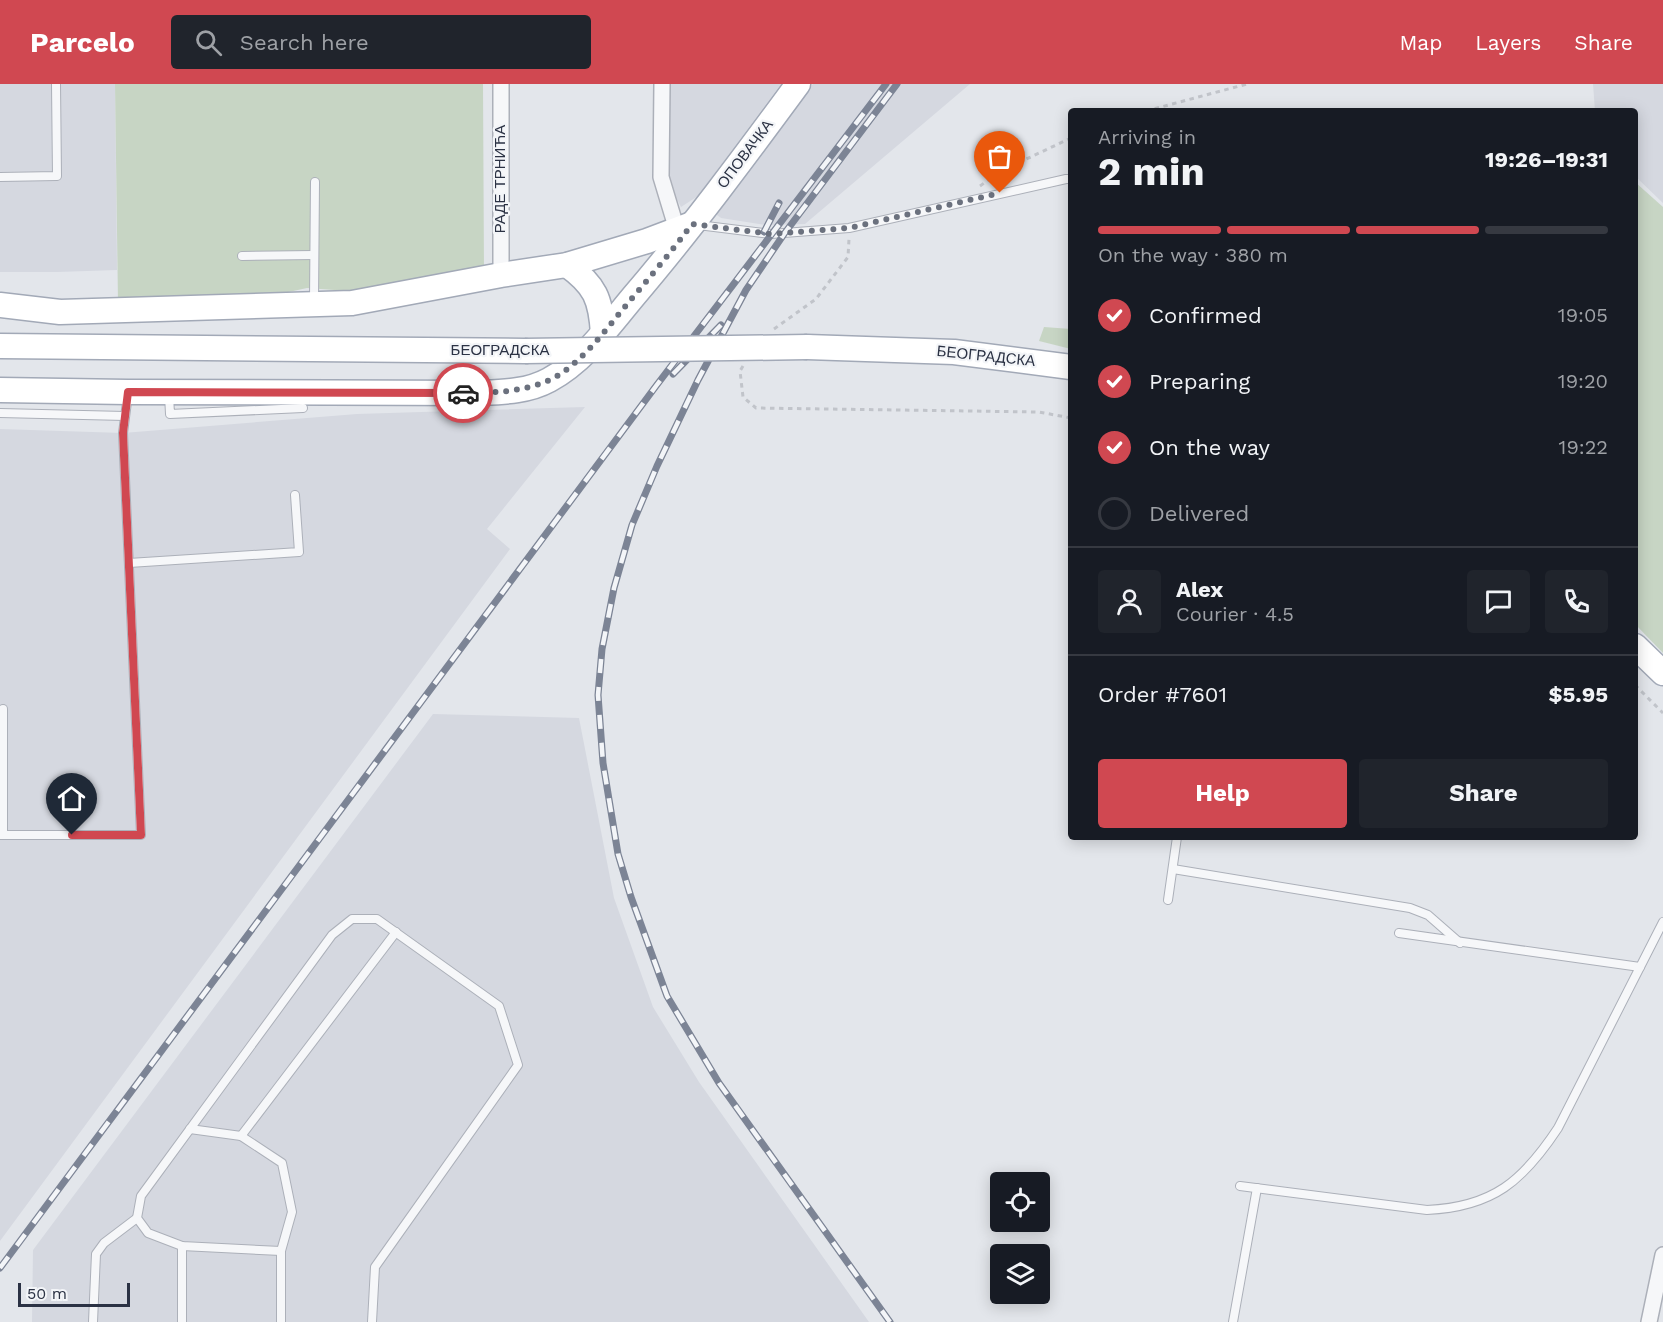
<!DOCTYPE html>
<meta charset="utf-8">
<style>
body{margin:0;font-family:"Work Sans",sans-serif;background:#20242c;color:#f1f3f6;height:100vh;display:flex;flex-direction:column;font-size:22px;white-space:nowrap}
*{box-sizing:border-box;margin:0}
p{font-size:20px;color:#9ea1a6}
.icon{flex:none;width:33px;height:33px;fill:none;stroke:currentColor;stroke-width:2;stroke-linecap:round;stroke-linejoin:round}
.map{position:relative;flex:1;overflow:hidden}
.details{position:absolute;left:1068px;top:24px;width:570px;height:732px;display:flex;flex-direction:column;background:#171b24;border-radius:6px;box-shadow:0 3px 15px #0003}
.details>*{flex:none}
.fabs{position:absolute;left:990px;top:1088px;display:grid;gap:12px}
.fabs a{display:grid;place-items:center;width:60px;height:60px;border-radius:6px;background:#171b24;box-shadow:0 3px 15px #0003;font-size:30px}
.scale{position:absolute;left:18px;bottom:15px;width:112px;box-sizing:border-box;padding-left:6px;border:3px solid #2b3244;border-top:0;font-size:16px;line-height:21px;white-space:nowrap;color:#2b3244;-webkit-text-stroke:4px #f3f5f8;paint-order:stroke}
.pin{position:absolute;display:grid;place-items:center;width:51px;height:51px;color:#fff;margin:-62px -26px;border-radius:50% 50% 50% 0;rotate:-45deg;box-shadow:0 0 6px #0007}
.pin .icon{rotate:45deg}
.courier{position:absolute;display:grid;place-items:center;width:60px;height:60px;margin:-30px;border:4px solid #d04851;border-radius:50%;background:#fff;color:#222;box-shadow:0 2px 8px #0007}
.summary em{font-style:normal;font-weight:700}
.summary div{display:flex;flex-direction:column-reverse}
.summary{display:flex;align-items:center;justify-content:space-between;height:102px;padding:0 30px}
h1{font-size:39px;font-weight:700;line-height:45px}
.bar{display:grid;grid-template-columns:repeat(4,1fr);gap:9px 6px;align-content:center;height:72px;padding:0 30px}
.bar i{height:8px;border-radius:4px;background:#363941}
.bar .on{background:#d04851}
.bar p{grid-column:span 4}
.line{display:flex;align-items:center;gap:15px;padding:0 30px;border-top:2px solid #363941}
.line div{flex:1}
.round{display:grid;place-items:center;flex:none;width:63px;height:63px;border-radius:6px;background:#20242c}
ol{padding:0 30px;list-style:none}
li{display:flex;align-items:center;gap:18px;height:66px}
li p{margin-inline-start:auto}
li .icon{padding:6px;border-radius:50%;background:#d04851;color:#fff;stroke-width:4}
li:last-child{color:#9ea1a6}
li i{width:33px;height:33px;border:3px solid #363941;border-radius:50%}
.cta{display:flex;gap:12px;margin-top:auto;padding:12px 30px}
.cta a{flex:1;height:69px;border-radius:6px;background:#d04851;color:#fff;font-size:24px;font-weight:700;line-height:69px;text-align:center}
.cta a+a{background:#20242c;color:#f1f3f6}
header{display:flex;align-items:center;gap:36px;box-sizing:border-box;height:84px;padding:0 30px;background:#d04851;color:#fff}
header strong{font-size:28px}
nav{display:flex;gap:33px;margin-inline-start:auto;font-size:21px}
.search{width:420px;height:54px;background:#20242c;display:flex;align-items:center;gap:15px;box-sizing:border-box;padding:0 21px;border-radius:6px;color:#9ea1a6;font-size:22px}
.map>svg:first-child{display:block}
.built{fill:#d5d8e0}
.green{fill:#c7d5c4}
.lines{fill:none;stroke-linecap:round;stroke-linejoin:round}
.service-casing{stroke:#acb0b9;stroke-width:10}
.minor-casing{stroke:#acb0b9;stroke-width:18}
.primary-casing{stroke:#a2a9b7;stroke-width:27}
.path{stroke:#c1c4ca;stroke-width:3;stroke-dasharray:4.5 4.5;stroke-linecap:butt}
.service{stroke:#f6f7f9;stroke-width:8}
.minor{stroke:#f6f7f9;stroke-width:15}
.primary{stroke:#fff;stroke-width:24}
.rail-casing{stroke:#7c8495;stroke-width:7}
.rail{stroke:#f3f5f8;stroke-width:4.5;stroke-dasharray:14;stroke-linecap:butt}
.primary-bridge-casing{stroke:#a2a9b7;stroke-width:27;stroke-linecap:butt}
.primary-bridge{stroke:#fff;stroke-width:24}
.done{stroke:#6b717e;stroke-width:6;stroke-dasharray:0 10.8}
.route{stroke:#d04851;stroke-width:8}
.labels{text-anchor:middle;stroke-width:4.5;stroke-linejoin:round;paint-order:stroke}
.street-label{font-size:15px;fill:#2b3244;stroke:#f3f5f8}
</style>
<header>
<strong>Parcelo</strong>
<div class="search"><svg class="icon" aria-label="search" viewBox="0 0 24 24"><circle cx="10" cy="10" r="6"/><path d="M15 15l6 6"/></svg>Search here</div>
<nav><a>Map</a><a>Layers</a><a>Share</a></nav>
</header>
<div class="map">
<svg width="1663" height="1238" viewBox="0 0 1663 1238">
<rect width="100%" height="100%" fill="#e3e6eb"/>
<g class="built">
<polygon points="0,0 115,0 117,186 57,188 0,188"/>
<polygon points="670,0 781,0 698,112 681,123 672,106 668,90"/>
<polygon points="813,0 970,0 805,140 766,141 721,134 717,131 716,125"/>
<polygon points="1593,0 1663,0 1663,119 1635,92 1635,27 1595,27"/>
<polygon points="585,323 487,445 510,465 0,1157 0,345 123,349 357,330"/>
<polygon points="433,630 579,634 614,814 653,923 699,998 869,1238 32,1238 33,1166"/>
</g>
<g class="green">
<polygon points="115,0 483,0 484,188 348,207 307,204 261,214 118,219"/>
<polygon points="1635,98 1663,123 1663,569 1635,540"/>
<polygon points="1044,243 1071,245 1071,265 1039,257"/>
</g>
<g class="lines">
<defs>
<g id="service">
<polyline points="0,93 57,92 56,0"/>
<polyline points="698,141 771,150 849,144 1066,95 1071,95"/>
<polyline points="242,172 314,171"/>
<polyline points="314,216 315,98"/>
<polyline points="169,311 170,330 303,324"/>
<polyline points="0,329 125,332"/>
<polyline points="129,479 299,468 295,411"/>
<polyline points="0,751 141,751 123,349 128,310"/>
<polyline points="3,751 3,625"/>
<polyline points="1173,785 1410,824 1428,831 1460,859"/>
<polyline points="1168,816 1177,753"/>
<polyline points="1399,849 1640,883"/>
<polyline points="190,1045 241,1052 282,1079 292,1128 281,1167 281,1238"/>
<polyline points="241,1052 396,848"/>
<path d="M 1240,1102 L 1427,1126 C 1493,1123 1523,1097 1558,1044 L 1663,838"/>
<polyline points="281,1167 182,1162 148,1149 137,1134 141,1112 332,851 352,835 377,835 499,922 518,981 375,1183 372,1238"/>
<polyline points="93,1238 96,1170 104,1159 137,1134"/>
<polyline points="182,1238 182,1162"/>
<polyline points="1233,1238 1257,1104"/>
</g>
<g id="minor">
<polyline points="662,0 661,93 677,146"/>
<polyline points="501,191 501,0"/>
<polyline points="1649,1238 1663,1171"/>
</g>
<g id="primary">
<path d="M 567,181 C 595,201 601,215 603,250"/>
<polyline points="0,221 60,228 352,219 501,191 567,181 647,157 692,140"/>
<polyline points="0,262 525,267"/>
<polyline points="807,263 954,268 1071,283"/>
<path d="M 0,306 L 128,308 L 478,309 C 502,308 527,308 549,296 C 584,277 608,243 633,213 C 691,145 745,72 798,0"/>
<polyline points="1635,562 1663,589"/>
</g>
</defs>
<use href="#service" class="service-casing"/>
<use href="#minor" class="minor-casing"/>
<use href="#primary" class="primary-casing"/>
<g class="path">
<polyline points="1146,27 1247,0"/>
<polyline points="980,102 1001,87 1071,54"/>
<polyline points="774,245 816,215 848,173 849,155"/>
<polyline points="743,282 740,287 743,313 756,324 1039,328 1071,334"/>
<polyline points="1635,601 1663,629"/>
</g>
<use href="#service" class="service"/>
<use href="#minor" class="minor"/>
<use href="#primary" class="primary"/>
<defs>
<g id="rail">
<polyline points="764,148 779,119"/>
<polyline points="673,290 721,241"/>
<polyline points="0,1184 656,302 886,0"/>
<polyline points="890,1238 719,999 667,912 631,813 618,770 603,679 598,611 602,565 614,504 632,441 657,382 698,296 746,206 784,150 897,0"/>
</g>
</defs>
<use href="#rail" class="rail-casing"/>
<use href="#rail" class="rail"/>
<defs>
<polyline id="primary-bridge" points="525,267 807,263"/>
</defs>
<use href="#primary-bridge" class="primary-bridge-casing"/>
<use href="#primary-bridge" class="primary-bridge"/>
</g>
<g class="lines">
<path class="done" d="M 463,309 C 492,309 519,308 545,298 C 578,285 606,245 628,219 C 650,193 672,167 692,140 L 771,150 L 849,144 L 1000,109"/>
<polyline class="route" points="72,751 141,751 123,349 128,308 463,309"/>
</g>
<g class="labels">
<g class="street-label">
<text transform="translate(745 70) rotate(-53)" y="5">ОПОВАЧКА</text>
<text transform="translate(500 95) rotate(-90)" y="5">РАДЕ ТРНИЋА</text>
<text x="500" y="271">БЕОГРАДСКА</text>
<text transform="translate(986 272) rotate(6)" y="5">БЕОГРАДСКА</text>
</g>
</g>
</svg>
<div class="fabs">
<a><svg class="icon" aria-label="locate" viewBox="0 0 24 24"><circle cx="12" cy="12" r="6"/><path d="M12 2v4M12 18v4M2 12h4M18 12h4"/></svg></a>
<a><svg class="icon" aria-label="layers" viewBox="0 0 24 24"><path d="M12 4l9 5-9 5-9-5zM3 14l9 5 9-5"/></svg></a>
</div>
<div class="scale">50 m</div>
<div class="pin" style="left:1000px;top:109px;background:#ea580c"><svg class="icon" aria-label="bag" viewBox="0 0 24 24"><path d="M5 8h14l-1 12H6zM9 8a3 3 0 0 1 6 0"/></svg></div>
<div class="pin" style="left:72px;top:751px;background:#1f2937"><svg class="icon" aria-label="home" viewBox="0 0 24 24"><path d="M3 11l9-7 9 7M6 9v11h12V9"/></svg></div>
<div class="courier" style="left:463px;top:309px"><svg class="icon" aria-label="car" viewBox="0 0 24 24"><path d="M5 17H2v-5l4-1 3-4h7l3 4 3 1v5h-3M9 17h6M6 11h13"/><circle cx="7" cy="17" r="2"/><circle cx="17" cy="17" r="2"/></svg></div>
<section class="details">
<div class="summary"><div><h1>2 min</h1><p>Arriving in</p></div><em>19:26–19:31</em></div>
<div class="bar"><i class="on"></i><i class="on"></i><i class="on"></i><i></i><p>On the way · 380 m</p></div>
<ol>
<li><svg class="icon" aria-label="check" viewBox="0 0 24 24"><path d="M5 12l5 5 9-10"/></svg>Confirmed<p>19:05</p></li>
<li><svg class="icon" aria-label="check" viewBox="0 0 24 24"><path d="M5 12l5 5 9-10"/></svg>Preparing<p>19:20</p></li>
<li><svg class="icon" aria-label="check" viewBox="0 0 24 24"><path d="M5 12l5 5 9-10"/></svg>On the way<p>19:22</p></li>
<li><i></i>Delivered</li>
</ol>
<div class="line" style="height:108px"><a class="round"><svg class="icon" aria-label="person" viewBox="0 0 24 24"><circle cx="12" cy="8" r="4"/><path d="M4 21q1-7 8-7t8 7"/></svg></a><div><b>Alex</b><p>Courier · 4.5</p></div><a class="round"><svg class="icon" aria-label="chat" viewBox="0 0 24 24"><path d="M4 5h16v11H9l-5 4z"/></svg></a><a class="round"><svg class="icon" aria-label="phone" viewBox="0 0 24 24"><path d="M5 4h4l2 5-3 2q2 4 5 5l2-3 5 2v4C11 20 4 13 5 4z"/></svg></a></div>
<div class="line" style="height:78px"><div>Order #7601</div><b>$5.95</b></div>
<div class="cta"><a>Help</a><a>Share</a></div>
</section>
</div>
